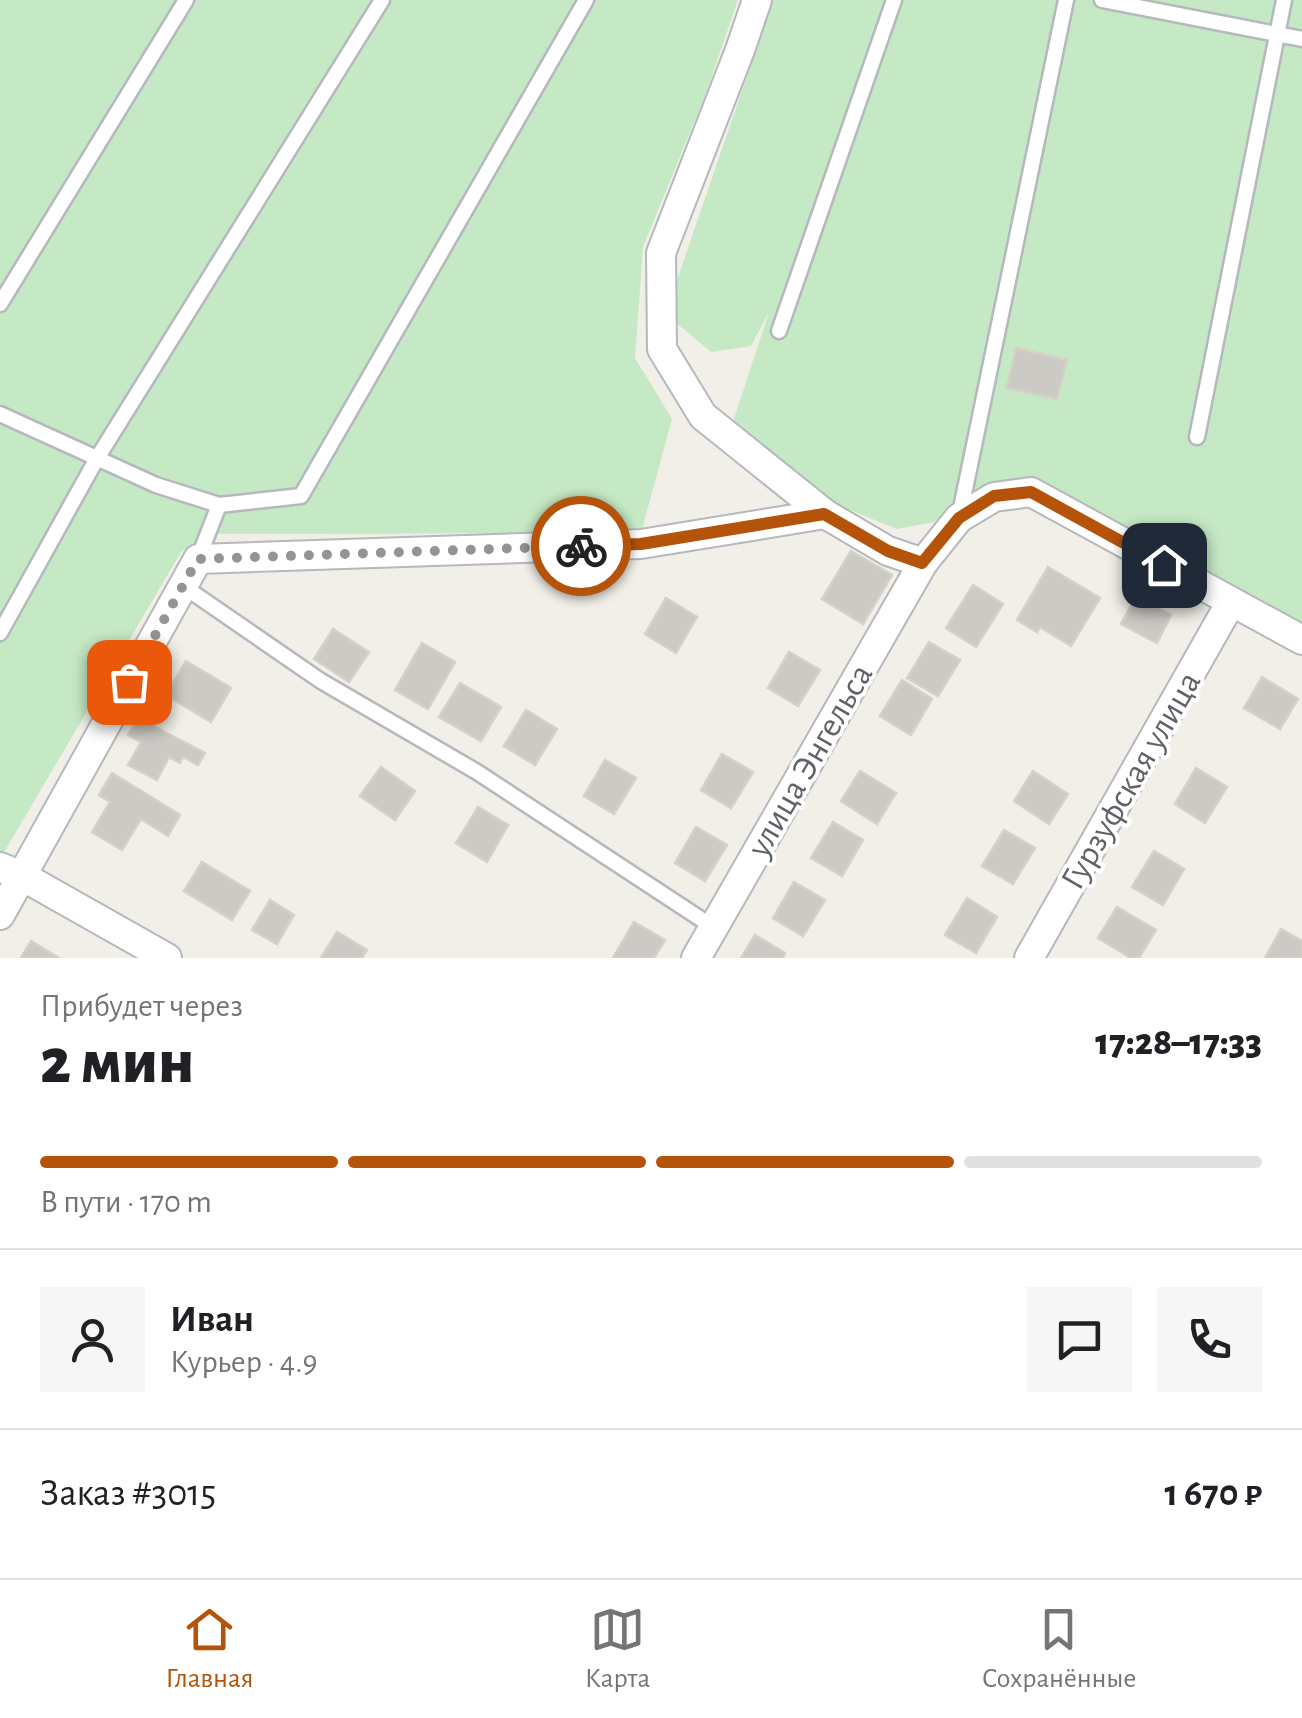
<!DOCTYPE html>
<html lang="ru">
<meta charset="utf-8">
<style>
body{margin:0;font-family:"Alegreya Sans",sans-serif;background:#f6f6f6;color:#202124;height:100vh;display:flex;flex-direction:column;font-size:38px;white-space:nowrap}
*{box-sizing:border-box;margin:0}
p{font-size:32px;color:#757577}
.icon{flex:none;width:55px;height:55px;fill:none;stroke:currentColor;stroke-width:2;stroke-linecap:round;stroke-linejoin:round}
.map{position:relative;height:958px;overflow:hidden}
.panel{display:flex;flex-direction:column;background:#fff;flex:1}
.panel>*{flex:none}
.pin{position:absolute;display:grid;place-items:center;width:85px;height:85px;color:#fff;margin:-42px;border-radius:20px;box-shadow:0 5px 15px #0006}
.courier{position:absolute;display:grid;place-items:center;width:100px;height:100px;margin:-50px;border:8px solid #b45309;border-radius:50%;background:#fff;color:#222;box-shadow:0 2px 12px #0007}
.head em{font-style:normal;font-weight:800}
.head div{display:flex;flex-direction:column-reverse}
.head{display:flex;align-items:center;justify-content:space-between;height:170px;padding:0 40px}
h1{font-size:65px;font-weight:800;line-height:75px}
.bar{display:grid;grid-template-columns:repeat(4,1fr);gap:15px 10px;align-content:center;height:120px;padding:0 40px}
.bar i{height:12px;border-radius:8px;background:#e0e0e0}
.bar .current{background:#b45309}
.bar p{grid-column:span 4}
.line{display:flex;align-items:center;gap:25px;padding:0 40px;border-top:2px solid #e0e0e0}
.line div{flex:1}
.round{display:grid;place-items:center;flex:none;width:105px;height:105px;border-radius:0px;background:#f6f6f6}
.menu{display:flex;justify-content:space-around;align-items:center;height:140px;border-top:2px solid #e0e0e0;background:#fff;font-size:28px;color:#757577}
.menu a{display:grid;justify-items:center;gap:5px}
.menu .current{color:#b45309}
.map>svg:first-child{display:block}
.green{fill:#c5e8c5}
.building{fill:#cccac5;stroke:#d6d1c6;stroke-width:2.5}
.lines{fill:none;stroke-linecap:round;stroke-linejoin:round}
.lane-casing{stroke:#b5b8bc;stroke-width:19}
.street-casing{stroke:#b5b8bc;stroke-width:32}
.lane{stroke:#fff;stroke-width:14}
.street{stroke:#fff;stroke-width:28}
.done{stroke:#929495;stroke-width:10;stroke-dasharray:0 18}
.route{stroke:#b45309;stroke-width:12}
.labels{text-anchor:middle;stroke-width:8;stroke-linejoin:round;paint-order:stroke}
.street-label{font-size:35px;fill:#5f6368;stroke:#fff}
</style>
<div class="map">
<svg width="1302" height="958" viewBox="0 0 1302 958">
<rect width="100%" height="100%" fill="#f1efe8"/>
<g class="green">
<polygon points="0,0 738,0 706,93 643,247 635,358 672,419 641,533 207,534 181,552 0,859"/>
<polygon points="773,0 1302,0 1302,645 1053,499 981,486 935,522 897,529 833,503 732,425 769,312 751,346 711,352 675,322 675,286"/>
</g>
<g class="building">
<polygon points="1016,348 1067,360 1057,399 1007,388"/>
<polygon points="851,551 892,575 863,624 822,599"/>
<polygon points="1048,567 1100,598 1071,646 1040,627 1037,632 1017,620"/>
<polygon points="973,585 1003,604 976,647 946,628"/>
<polygon points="1136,596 1171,615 1157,643 1121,624"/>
<polygon points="666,598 697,617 676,653 645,634"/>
<polygon points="333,629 369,652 349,682 314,659"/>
<polygon points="929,642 960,660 938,696 907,678"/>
<polygon points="422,643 455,662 428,709 395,690"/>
<polygon points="789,652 820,670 798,706 768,688"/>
<polygon points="186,661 231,688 211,722 166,695"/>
<polygon points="1262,677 1298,699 1280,729 1244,708"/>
<polygon points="902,680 932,699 911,735 880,716"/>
<polygon points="460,683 501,707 481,741 439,717"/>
<polygon points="526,710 557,729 535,765 504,746"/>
<polygon points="138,718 205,753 198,765 183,757 180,763 169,757 157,780 128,765 141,742 128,735"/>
<polygon points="722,754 753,772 731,808 701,790"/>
<polygon points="605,760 636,778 614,814 584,796"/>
<polygon points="381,767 415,791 395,820 360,796"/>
<polygon points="1196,768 1227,787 1205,823 1175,804"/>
<polygon points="860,771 896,793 877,824 841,801"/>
<polygon points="1033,771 1068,794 1049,824 1014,801"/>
<polygon points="112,773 180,815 168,836 141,819 122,850 92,832 110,802 99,795"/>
<polygon points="478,807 508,825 487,862 456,843"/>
<polygon points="833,822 863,840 842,876 811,858"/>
<polygon points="696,827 727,845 705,881 675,863"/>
<polygon points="1004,830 1035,848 1013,884 982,866"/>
<polygon points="1154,851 1184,869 1163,905 1132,887"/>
<polygon points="202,862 250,891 232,920 184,891"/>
<polygon points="794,882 825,900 803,936 773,918"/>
<polygon points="967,898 997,917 976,953 945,935"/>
<polygon points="270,900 294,915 277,944 252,930"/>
<polygon points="1117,907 1156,930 1139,958 1131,958 1098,938"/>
<polygon points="634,922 665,940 654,958 613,958"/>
<polygon points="1281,929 1302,941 1302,958 1265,958"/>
<polygon points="337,932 367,950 362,958 321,958"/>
<polygon points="755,935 785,953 783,958 741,958"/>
<polygon points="31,941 59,958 21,958"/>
</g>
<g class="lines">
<defs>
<g id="lane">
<polyline points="1102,0 1302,39"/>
<polyline points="0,304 186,0"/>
<polyline points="779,331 894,0"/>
<polyline points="0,414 156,485 219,505"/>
<polyline points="1197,437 1284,0"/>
<polyline points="959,518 1066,0"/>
<polyline points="198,559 219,505 301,496 586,0"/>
<polyline points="183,586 321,681 477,772 713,927"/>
<polyline points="0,633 96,460 382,0"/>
</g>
<g id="street">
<polyline points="757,0 740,50 661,253 662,349 703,416 825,514"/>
<polyline points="0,867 22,876 167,958"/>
<polyline points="0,915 198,559 641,544 825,514 888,551 923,563 959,518 994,497 1031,492 1302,640"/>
<polyline points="696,958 923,563"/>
<polyline points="1029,958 1231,602"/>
</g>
</defs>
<use href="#lane" class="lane-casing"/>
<use href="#street" class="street-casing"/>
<use href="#lane" class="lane"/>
<use href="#street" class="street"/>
</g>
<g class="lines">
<polyline class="done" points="129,682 198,559 581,546"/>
<polyline class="route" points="581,546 641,544 824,514 888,551 922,563 959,518 994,496 1031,492 1164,565"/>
</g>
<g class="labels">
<g class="street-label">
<text transform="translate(809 760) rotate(-60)" y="12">улица Энгельса</text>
<text transform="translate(1130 780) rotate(-60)" y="12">Гурзуфская улица</text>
</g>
</g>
</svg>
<div class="pin" style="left:129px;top:682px;background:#ea580c"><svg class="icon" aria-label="bag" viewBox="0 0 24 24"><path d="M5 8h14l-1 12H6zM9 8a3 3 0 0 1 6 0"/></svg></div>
<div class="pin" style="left:1164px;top:565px;background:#1f2937"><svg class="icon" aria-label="home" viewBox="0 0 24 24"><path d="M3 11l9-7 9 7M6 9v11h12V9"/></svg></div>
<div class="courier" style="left:581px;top:546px"><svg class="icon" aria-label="bike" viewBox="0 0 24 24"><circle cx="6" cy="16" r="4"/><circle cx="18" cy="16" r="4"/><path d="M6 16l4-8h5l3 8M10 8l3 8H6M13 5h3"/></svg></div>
</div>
<section class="panel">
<div class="head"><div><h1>2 мин</h1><p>Прибудет через</p></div><em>17:28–17:33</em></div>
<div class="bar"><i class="current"></i><i class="current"></i><i class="current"></i><i></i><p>В пути · 170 m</p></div>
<div class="line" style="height:180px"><a class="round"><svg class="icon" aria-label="person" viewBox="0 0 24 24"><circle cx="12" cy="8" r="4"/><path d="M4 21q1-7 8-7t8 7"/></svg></a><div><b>Иван</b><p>Курьер · 4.9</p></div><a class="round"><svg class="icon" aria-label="chat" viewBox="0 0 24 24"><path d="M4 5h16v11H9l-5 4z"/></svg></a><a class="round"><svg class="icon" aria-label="phone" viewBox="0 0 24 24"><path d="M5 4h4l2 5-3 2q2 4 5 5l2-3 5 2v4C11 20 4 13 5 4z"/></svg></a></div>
<div class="line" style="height:130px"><div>Заказ #3015</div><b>1 670 ₽</b></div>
</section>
<nav class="menu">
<a class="current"><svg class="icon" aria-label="home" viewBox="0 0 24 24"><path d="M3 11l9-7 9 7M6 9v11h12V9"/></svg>Главная</a>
<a><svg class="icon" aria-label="map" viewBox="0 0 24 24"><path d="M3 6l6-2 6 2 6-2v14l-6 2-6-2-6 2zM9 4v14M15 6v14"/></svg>Карта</a>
<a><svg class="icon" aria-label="saved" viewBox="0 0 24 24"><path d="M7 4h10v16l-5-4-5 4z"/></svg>Сохранённые</a>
</nav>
